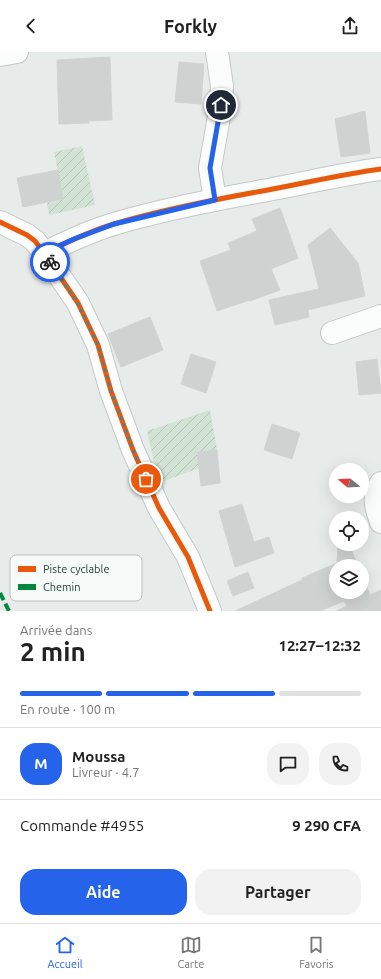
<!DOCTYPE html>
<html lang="fr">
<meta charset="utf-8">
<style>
body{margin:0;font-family:Ubuntu,sans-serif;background:#f2f2f2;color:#222;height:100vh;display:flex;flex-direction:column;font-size:15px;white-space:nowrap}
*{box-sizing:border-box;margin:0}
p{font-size:13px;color:#767676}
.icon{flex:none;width:22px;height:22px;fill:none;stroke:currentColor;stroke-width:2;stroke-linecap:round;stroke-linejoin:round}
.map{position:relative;height:559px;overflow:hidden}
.sheet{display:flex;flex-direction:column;background:#fff;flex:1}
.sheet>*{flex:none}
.needle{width:26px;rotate:288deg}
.fabs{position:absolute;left:329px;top:411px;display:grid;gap:8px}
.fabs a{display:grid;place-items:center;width:40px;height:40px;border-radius:50%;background:#fff;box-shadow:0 4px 16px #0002;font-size:20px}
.pin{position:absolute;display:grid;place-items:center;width:34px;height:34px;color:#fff;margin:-17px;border:2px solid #fff;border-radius:50%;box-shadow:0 1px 4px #0007}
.courier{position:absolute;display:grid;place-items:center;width:40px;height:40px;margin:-20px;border:3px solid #2563eb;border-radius:50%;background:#fff;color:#222;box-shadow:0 1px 5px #0007}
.summary em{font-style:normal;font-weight:700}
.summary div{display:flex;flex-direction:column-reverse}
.summary{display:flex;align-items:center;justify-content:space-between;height:68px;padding:0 20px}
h1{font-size:26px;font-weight:700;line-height:30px}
.bar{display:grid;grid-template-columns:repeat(4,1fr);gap:6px 4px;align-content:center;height:48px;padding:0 20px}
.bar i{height:5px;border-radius:3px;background:#e0e0e0}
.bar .current{background:#2563eb}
.bar p{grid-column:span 4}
.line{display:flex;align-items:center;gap:10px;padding:0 20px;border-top:1px solid #e0e0e0}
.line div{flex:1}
.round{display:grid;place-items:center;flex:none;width:42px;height:42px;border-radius:16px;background:#f2f2f2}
.cta{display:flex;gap:8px;margin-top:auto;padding:8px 20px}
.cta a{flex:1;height:46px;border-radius:16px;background:#2563eb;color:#fff;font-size:16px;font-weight:700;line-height:46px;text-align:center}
.cta a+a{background:#f2f2f2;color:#222}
header{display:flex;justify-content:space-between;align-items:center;height:52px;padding:0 20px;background:#fff;font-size:18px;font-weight:700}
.tabs{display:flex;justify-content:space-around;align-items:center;height:56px;border-top:1px solid #e0e0e0;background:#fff;font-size:11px;color:#767676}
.tabs a{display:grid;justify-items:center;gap:2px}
.tabs .current{color:#2563eb}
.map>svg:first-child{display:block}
.garden{fill:url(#garden-furrows)}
.building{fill:#ced2d0;stroke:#d0d4d2}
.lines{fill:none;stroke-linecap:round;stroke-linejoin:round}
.minor-casing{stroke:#c4c8c6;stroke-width:24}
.minor{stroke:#fbfcfc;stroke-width:22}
.quiet{stroke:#00873e;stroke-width:4;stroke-dasharray:8 4;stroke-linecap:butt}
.cycleway-casing{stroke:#f6faf8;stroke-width:8}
.cycleway{stroke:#e8590c;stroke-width:5}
.done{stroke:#697b75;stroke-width:4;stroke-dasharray:0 7.2}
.route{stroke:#2563eb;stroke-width:5}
.key{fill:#f6faf8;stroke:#b7c2be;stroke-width:1}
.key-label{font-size:11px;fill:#253e37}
</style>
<header><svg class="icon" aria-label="back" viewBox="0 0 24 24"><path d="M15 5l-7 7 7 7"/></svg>Forkly<svg class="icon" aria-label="share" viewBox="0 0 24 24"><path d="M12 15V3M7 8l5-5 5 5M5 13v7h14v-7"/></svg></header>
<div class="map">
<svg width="381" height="559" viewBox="0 0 381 559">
<defs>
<pattern id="garden-furrows" width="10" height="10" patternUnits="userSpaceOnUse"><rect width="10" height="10" fill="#d2e3d6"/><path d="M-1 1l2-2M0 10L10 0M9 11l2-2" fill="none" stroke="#b4c4b8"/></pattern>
</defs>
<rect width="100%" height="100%" fill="#e7ebe9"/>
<g class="garden">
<polygon points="82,94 95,153 49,163 47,151 63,147 54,100"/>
<polygon points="210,358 217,398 197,400 199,416 159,431 147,379"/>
</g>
<g class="building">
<polygon points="110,5 112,68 89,69 89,71 59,72 57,8"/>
<polygon points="179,10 204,12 201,52 175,50"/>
<polygon points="365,59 370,101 341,105 335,67"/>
<polygon points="58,118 63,147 23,155 17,126"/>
<polygon points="280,156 298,206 271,217 280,238 250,249 250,248 217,259 200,209 231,198 228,191 257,179 252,167"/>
<polygon points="330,176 358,211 365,244 308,258 309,265 275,273 269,248 319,237 308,193"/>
<polygon points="150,265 163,298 121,315 108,282"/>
<polygon points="191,302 216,310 206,341 181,332"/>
<polygon points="377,307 381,341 359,343 356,310"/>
<polygon points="272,372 300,381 292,407 264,398"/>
<polygon points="217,398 220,431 201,434 197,400"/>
<polygon points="242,452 254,490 269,485 274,501 235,515 219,459"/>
<polygon points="338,492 349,492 358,514 336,514 336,540 362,540 362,523 370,543 381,538 381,559 336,559 347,554 344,549 320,559 235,559 302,528 302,526 337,511"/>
<polygon points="248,520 254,536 233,544 227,529"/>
</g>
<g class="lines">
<defs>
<g id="minor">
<polyline points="0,3 17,0"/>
<polyline points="215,148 210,116 221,53 222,34 217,0"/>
<polyline points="0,170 27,183 35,189 44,201 78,251 98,293 111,339 133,398 159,456 188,505 210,559"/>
<path d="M 44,201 C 67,190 90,179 114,172 C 164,157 217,147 268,138 C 306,131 343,122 381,117"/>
<polyline points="332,281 381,264"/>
<path d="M 381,431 C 372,444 376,456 381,470"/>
</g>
</defs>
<use href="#minor" class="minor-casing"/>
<use href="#minor" class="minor"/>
<polyline class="quiet" points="0,541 9,559"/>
<defs>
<g id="cycleway">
<polyline points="0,170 27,183 35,189 44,201 78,251 98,293 111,339 133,398 159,456 188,505 210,559"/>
<path d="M 44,201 C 67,190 90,179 114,172 C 164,157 217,147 268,138 C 306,131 343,122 381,117"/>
</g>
</defs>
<use href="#cycleway" class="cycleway-casing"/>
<use href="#cycleway" class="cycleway"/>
</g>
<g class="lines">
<polyline class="done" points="50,210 78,252 98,293 111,339 133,398 146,427"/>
<polyline class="route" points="50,210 44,201 74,187 114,172 215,148 210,116 221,53"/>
</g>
<rect x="10" y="503" width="132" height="46" rx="6" class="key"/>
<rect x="18" y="514" width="18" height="6" fill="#e8590c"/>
<rect x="18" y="532" width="18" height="6" fill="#00873e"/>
<g class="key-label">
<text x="43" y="521">Piste cyclable</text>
<text x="43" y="539">Chemin</text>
</g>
</svg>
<div class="fabs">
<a><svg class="needle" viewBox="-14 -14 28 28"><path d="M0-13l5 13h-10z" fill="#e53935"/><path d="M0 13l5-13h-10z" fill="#767676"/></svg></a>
<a><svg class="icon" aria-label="locate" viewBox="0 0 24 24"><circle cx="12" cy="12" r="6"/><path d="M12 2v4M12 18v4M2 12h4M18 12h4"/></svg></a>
<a><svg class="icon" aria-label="layers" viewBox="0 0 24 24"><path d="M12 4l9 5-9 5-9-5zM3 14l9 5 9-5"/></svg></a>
</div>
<div class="pin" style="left:146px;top:427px;background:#ea580c"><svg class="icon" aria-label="bag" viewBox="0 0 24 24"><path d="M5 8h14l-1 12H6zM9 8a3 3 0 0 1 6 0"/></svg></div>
<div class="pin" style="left:221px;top:53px;background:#1f2937"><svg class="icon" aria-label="home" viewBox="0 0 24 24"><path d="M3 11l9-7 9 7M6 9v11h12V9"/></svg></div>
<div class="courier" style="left:50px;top:210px"><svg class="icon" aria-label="bike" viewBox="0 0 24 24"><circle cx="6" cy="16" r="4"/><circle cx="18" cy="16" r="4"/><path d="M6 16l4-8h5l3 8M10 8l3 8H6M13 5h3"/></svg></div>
</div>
<section class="sheet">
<div class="summary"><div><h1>2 min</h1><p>Arrivée dans</p></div><em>12:27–12:32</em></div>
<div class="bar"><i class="current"></i><i class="current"></i><i class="current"></i><i></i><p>En route · 100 m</p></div>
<div class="line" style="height:72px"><b class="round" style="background:#2563eb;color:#fff">M</b><div><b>Moussa</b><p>Livreur · 4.7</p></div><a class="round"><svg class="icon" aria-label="chat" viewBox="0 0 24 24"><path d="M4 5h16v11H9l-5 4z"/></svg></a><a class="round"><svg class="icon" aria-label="phone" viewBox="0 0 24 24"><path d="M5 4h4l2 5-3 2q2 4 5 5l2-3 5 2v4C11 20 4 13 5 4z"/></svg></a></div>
<div class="line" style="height:52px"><div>Commande #4955</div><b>9 290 CFA</b></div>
<div class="cta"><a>Aide</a><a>Partager</a></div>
</section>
<nav class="tabs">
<a class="current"><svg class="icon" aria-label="home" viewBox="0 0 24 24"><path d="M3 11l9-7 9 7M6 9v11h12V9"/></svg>Accueil</a>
<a><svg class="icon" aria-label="map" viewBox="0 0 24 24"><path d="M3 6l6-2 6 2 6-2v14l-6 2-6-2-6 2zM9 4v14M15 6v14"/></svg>Carte</a>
<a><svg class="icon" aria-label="saved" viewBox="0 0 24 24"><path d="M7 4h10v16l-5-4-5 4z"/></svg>Favoris</a>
</nav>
